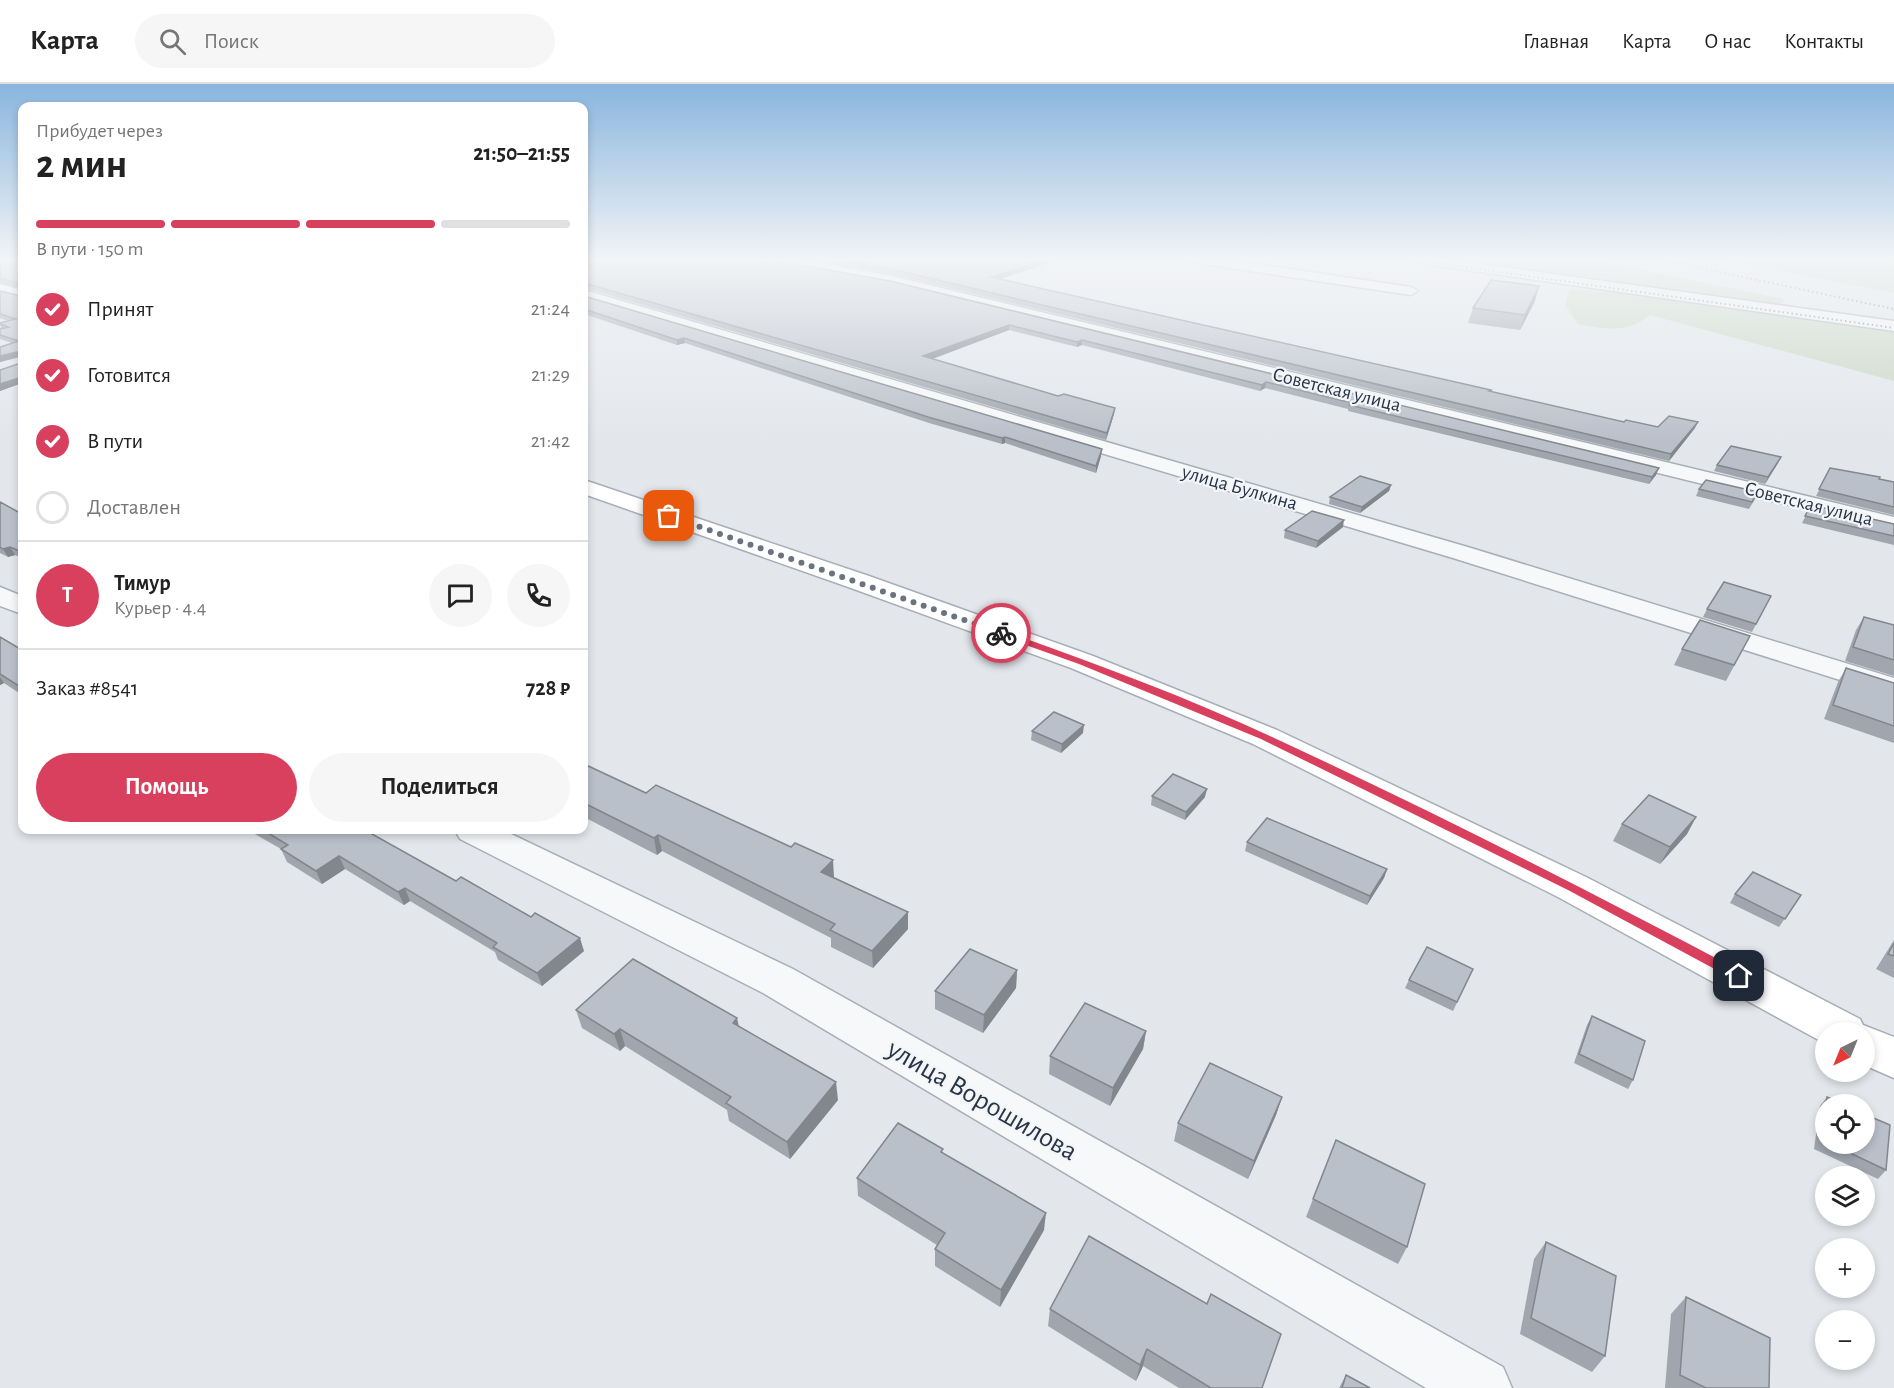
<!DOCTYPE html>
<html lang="ru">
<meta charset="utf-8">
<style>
body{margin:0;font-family:"Alegreya Sans",sans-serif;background:#f6f6f6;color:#222;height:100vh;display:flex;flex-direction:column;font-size:22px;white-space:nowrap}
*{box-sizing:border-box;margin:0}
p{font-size:20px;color:#767676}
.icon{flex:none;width:33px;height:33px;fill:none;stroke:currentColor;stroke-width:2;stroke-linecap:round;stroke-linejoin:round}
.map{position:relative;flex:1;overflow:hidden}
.drawer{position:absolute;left:18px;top:18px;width:570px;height:732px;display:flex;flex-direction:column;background:#fff;border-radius:12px;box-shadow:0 3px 9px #0003}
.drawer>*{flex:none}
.needle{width:39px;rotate:223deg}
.fabs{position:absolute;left:1815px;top:938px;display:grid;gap:12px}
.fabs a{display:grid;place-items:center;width:60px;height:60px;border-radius:50%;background:#fff;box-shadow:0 3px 9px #0003;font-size:30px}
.pin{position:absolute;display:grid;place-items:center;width:51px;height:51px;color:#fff;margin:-26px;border-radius:12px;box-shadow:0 3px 9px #0006}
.courier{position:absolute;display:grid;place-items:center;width:60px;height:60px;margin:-30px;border:4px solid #d9405e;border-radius:50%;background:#fff;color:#222;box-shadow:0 2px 8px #0007}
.overview em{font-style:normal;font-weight:700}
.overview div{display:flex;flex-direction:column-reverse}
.overview{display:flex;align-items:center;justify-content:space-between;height:102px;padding:0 18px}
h1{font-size:39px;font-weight:700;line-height:45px}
.bar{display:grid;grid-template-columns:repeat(4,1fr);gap:9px 6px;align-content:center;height:72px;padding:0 18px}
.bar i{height:8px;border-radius:4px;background:#e0e0e0}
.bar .on{background:#d9405e}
.bar p{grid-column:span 4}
.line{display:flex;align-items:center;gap:15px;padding:0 18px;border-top:2px solid #e0e0e0}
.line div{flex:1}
.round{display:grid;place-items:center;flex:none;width:63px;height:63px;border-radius:32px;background:#f6f6f6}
ol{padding:0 18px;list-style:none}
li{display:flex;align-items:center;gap:18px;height:66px}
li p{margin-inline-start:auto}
li .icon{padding:6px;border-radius:50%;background:#d9405e;color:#fff;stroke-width:4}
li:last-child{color:#767676}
li i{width:33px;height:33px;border:3px solid #e0e0e0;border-radius:50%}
.primary-button{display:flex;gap:12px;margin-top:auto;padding:12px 18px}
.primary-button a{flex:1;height:69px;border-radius:36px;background:#d9405e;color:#fff;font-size:24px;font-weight:700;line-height:69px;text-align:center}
.primary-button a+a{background:#f6f6f6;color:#222}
header{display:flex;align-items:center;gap:36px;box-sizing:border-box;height:84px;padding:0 30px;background:#fff;border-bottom:2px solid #e0e0e0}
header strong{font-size:28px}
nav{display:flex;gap:33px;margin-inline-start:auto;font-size:21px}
.search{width:420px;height:54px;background:#f6f6f6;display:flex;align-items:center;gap:15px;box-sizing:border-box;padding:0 21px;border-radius:33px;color:#767676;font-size:22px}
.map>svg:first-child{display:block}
.green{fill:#c9d7c3}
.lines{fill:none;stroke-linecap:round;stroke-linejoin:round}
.minor-casing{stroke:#a7aeb7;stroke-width:3}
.secondary-casing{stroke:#a7aeb7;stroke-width:3}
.minor{fill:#f6f8fa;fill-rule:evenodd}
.secondary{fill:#fff;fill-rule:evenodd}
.rail{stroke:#7b8797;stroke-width:2;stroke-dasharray:1.5 3;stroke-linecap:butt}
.wall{fill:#a0a5ae}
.shaded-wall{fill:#82868d}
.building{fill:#bac0ca;stroke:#82868d;stroke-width:1.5}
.route{fill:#d9405e}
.done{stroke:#6a7380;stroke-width:6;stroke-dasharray:0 10.8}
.labels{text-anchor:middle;stroke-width:4.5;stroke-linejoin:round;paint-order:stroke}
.far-street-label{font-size:20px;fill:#293546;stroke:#f3f6f9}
.near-street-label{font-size:28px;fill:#293546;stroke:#f3f6f9}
</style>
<header>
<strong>Карта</strong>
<div class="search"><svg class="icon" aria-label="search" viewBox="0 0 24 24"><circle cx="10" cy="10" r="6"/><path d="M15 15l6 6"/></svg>Поиск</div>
<nav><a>Главная</a><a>Карта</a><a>О нас</a><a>Контакты</a></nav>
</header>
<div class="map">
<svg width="1894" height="1304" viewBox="0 0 1894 1304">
<rect width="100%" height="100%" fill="#e3e7ec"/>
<g class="green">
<polygon points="1436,175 1587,175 1784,215 1782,220"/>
<polygon points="1719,175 1894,175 1894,209"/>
<path d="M 1570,205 L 1678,214 L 1894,248 L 1894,297 L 1650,231 C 1628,249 1605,246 1578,240 L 1565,221 Z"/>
</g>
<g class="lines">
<defs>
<g id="minor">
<polygon points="771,175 799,175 891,192 1894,433 1894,447 891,200 778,179"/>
<polygon points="1189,175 1222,175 1411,203 1418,207 1411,211 1196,179"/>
<polygon points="1411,175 1445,175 1894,237 1894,247 1418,179"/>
<polygon points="584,206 1471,464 1894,594 1894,613 1453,474 584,215"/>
<polygon points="0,503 22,512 22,530 0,522"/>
<polygon points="455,746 503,746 793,885 1503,1283 1512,1304 1426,1304 763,909 460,755"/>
</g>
<g id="secondary">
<polygon points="0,200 22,206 22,215 0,209"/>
<polygon points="584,396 869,492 1093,572 1277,646 1586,793 1860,935 1863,941 1894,953 1894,994 1864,981 1864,948 1826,948 1826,960 1558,813 1253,660 1071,584 851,504 584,410"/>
</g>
</defs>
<use href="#minor" class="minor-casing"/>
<use href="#secondary" class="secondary-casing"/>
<use href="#minor" class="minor"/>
<use href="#secondary" class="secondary"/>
<g class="rail">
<polyline points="1403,175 1435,179 1409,175"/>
<polyline points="1658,175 1894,225"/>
<polyline points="1435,179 1894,244"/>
</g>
</g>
<g class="wall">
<polygon points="0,175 22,175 22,299 0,307 0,286 21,279 21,273 0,278 0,263 12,259 0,255 0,245 1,244 0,239 8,237 0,234 0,207 21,212 21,204 0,199"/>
<polygon points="584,175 777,177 1656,391 1649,400 1348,327 1348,325 1265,304 1260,307 1082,261 1077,263 1009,246 932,275 1114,330 1106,356 585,204 584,205"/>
<polygon points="810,175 1060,175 999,195 1491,306 1491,308 1624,338 1658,343 1695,344 1669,377 891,190"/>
<polygon points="584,212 1101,372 1096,389 1005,359 1002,360 929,339 685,259 677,261 584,230"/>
<polygon points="1535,217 1520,246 1468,239 1473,224"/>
<polygon points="1778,379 1765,400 1714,387 1717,381"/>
<polygon points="1830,384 1894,398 1894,431 1816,412"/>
<polygon points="1391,401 1389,407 1360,429 1329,420 1330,413"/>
<polygon points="1699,405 1755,415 1749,425 1696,412"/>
<polygon points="0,418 22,430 22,474 15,471 8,473 0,469"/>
<polygon points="1811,421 1894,440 1894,461 1802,439"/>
<polygon points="1343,443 1316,464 1284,454 1285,446"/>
<polygon points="1771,512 1752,548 1703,533 1707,525"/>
<polygon points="1864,533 1894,541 1894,592 1845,577 1856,546"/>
<polygon points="1750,552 1726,597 1674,581 1682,565"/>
<polygon points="0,553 22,566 22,611 4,599 0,601"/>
<polygon points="1846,584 1894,599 1894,659 1824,635 1838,598"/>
<polygon points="1032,647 1083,649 1061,669 1031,656"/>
<polygon points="584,680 646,709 834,793 908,828 908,845 873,884 831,863 831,854 662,767 657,771 584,733"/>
<polygon points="1152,712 1205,713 1185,736 1151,721"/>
<polygon points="1696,733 1687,750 1660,780 1613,757 1622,740"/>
<polygon points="248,746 365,746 456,797 584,867 542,902 498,876 495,868 410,817 404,821 345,785 322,800 287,778 281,765"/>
<polygon points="1247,758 1387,785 1384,794 1367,821 1245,767"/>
<polygon points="1735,810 1801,811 1779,843 1730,819"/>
<polygon points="1894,856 1894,894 1876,885"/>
<polygon points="1473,885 1453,927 1405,904 1409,896"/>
<polygon points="1017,886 1016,904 983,949 935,925 935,907"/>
<polygon points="576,926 739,942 838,1016 790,1075 729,1037 727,1026 625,962 620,967 582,944"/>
<polygon points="1592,932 1633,996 1628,1005 1574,979 1587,941"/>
<polygon points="1146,947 1143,965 1110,1022 1049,990 1050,972"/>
<polygon points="1282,1013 1276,1031 1248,1095 1174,1057 1178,1039"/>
<polygon points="1827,1013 1843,1020 1826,1020 1826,1059 1864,1059 1886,1086 1878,1095 1814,1065 1820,1022"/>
<polygon points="1336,1056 1407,1163 1398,1180 1306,1133"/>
<polygon points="943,1070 1044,1146 1000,1223 935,1182 935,1165 937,1161 858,1112 857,1094"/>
<polygon points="1546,1158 1605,1272 1592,1288 1520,1250 1534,1175"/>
<polygon points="1686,1213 1769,1304 1665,1304 1671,1230"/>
<polygon points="1050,1225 1262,1304 1179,1304 1143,1282 1136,1297 1048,1242"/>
<polygon points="1346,1291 1342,1304 1339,1304"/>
</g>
<g class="shaded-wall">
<polygon points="1047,175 1060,175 991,198 991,193"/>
<polygon points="1539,202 1535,217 1520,246 1525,231"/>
<polygon points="1009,241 1009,246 924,278 923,272"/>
<polygon points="684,254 685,259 677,261 677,256"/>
<polygon points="1082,256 1082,261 1077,263 1077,258"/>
<polygon points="21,267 22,272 0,278 0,272"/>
<polygon points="22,293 22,299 0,307 0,300"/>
<polygon points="1266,298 1265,304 1260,307 1262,301"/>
<polygon points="1115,324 1114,330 1106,356 1107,349"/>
<polygon points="1698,338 1695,344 1669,377 1671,370"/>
<polygon points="1005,353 1005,359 1002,360 1002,354"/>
<polygon points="1102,365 1101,372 1096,389 1096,382"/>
<polygon points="1781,373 1778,379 1765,400 1768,393"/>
<polygon points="1659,384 1656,391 1649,400 1652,393"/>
<polygon points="1391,401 1389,407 1360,429 1362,423"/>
<polygon points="1344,436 1343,443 1316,464 1318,457"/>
<polygon points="10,463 15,471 8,473 3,465"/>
<polygon points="0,593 4,599 0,601"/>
<polygon points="1084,641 1083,649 1061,669 1062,660"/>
<polygon points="1207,705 1205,713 1185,736 1186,728"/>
<polygon points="1696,733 1687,750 1660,780 1670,763"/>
<polygon points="658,751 662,767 657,771 654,754"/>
<polygon points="339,772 345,785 322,800 316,787"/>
<polygon points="833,776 834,793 823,804 821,788"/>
<polygon points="1387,785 1384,794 1367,821 1370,812"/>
<polygon points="405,804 410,817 404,821 398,808"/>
<polygon points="908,828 908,845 873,884 872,867"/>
<polygon points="580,854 584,867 542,902 537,889"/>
<polygon points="1017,886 1016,904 983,949 984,931"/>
<polygon points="737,934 741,952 733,939"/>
<polygon points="620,945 625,962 620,967 614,950"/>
<polygon points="1146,947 1143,965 1110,1022 1113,1004"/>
<polygon points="836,998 838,1016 790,1075 787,1058"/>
<polygon points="1282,1013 1276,1031 1248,1095 1254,1077"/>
<polygon points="1046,1129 1044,1146 1000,1223 1001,1206"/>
<polygon points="1147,1265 1143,1282 1136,1297 1140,1281"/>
</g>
<g class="building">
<polygon points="0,175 22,175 22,293 0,300 0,286 21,279 21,267 0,272 0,263 19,257 0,251 0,245 9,243 0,240 0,239 16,235 0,230 0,207 21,212 21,200 0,194"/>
<polygon points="584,175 774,175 777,177 890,197 1659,384 1652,393 1349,321 1352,319 1266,298 1262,301 1082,256 1077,258 1009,241 923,272 1058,312 1064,310 1115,324 1107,349 584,199"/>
<polygon points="835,175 1047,175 991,193 1491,306 1489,307 1624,338 1626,336 1658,343 1669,332 1698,338 1671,370 891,185"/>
<polygon points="1491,196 1539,202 1525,231 1473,224"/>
<polygon points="584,212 1102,365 1096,382 1005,353 1002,354 928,333 684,254 677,256 584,225"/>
<polygon points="1731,362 1781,373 1768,393 1717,381"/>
<polygon points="1830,384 1880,393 1879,395 1894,398 1894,423 1819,405"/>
<polygon points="1360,392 1391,401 1362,423 1330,413"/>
<polygon points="1706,396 1758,408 1752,418 1699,405"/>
<polygon points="0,418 22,430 22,468 10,463 3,465 0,463"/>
<polygon points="1811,421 1894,440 1894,452 1805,432"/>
<polygon points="1312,427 1344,436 1318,457 1285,446"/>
<polygon points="1724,498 1771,512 1756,540 1707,525"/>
<polygon points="1864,533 1894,541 1894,576 1853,563"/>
<polygon points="1700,536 1750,552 1734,581 1682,565"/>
<polygon points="0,553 22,566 22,604 0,590"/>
<polygon points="1846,584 1894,599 1894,642 1833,621"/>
<polygon points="1054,628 1084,641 1062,660 1032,647"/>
<polygon points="584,680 646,709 656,701 791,763 795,759 833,776 821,788 908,828 872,867 830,846 835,840 658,751 654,754 584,719"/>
<polygon points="1173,690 1207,705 1186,728 1152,712"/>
<polygon points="1649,711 1696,733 1670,763 1622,740"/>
<polygon points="1267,734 1387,785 1370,812 1247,758"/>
<polygon points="263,746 365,746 456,797 461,793 531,833 535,829 580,854 537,889 493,863 497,859 405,804 398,808 339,772 316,787 281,765 288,761"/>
<polygon points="1753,788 1801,811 1785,835 1735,810"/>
<polygon points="1894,859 1894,872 1888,870"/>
<polygon points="1427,863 1473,885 1457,918 1409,896"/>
<polygon points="970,865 1017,886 984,931 935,907"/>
<polygon points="633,875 737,934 733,939 836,998 787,1058 726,1019 731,1013 620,945 614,950 576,926"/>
<polygon points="1085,919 1146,947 1113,1004 1050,972"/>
<polygon points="1592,932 1645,957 1633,996 1579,970"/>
<polygon points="1210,979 1282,1013 1254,1077 1178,1039"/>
<polygon points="1827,1013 1843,1020 1826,1020"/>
<polygon points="1826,1026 1826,1057 1822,1056"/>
<polygon points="1864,1030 1890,1041 1886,1086 1829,1059 1864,1059"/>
<polygon points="898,1039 943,1065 941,1068 1046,1129 1001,1206 935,1165 945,1149 857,1094"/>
<polygon points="1336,1056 1425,1100 1407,1163 1313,1115"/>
<polygon points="1089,1152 1207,1220 1211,1210 1281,1250 1262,1304 1211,1304 1147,1265 1140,1281 1050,1225"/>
<polygon points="1546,1158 1616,1192 1605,1272 1531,1234"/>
<polygon points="1686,1213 1770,1254 1769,1304 1706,1304 1680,1291"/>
<polygon points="1346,1291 1370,1304 1342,1304"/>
</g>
<linearGradient id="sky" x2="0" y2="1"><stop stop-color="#89b5de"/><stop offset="0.49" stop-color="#f2f4f6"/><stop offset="1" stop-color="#f2f4f6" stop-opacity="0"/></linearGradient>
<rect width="1894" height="357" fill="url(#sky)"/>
<path class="route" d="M 998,547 L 1004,547 C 1093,579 1184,612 1270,652 C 1430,726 1588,806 1744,889 L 1746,892 L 1744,896 L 1735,896 L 1568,806 L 1261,655 L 1079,580 L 998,551 Z"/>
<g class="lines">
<polyline class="done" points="669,432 1001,549"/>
</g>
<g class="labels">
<g class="far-street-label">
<text transform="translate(1337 305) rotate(14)" y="7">Советская улица</text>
<text transform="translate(1240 403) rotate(16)" y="7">улица Булкина</text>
<text transform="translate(1809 419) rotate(14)" y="7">Советская улица</text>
</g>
<g class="near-street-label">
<text transform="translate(983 1015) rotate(30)" y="10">улица Ворошилова</text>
</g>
</g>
</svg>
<div class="fabs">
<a><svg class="needle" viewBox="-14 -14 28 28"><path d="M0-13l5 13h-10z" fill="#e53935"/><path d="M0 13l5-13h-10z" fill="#767676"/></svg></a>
<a><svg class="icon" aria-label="locate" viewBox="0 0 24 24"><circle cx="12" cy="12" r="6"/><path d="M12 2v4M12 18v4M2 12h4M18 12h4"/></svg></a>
<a><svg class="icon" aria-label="layers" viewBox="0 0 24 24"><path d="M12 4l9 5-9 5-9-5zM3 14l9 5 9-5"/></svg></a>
<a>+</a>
<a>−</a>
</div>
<div class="pin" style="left:669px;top:432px;background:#ea580c"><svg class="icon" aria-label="bag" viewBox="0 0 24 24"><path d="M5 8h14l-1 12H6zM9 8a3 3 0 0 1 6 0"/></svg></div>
<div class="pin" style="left:1739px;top:892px;background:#1f2937"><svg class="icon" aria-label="home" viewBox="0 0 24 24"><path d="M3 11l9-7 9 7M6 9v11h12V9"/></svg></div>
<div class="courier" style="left:1001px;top:549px"><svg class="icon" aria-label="bike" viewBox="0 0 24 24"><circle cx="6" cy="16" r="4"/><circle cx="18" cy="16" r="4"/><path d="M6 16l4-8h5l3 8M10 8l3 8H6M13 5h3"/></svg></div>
<section class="drawer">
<div class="overview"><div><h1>2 мин</h1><p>Прибудет через</p></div><em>21:50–21:55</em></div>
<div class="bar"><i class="on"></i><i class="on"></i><i class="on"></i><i></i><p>В пути · 150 m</p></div>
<ol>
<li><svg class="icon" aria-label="check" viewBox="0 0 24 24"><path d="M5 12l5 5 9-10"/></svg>Принят<p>21:24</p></li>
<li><svg class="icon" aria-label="check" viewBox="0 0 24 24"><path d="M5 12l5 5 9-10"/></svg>Готовится<p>21:29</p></li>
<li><svg class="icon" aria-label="check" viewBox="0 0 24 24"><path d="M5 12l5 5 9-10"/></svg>В пути<p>21:42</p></li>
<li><i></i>Доставлен</li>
</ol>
<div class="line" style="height:108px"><b class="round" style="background:#d9405e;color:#fff">Т</b><div><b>Тимур</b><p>Курьер · 4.4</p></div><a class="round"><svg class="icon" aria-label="chat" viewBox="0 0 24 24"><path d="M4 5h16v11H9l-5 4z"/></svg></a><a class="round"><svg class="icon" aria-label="phone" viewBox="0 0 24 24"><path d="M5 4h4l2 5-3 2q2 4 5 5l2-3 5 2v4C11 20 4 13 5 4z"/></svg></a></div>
<div class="line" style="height:78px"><div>Заказ #8541</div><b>728 ₽</b></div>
<div class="primary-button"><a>Помощь</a><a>Поделиться</a></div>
</section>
</div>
